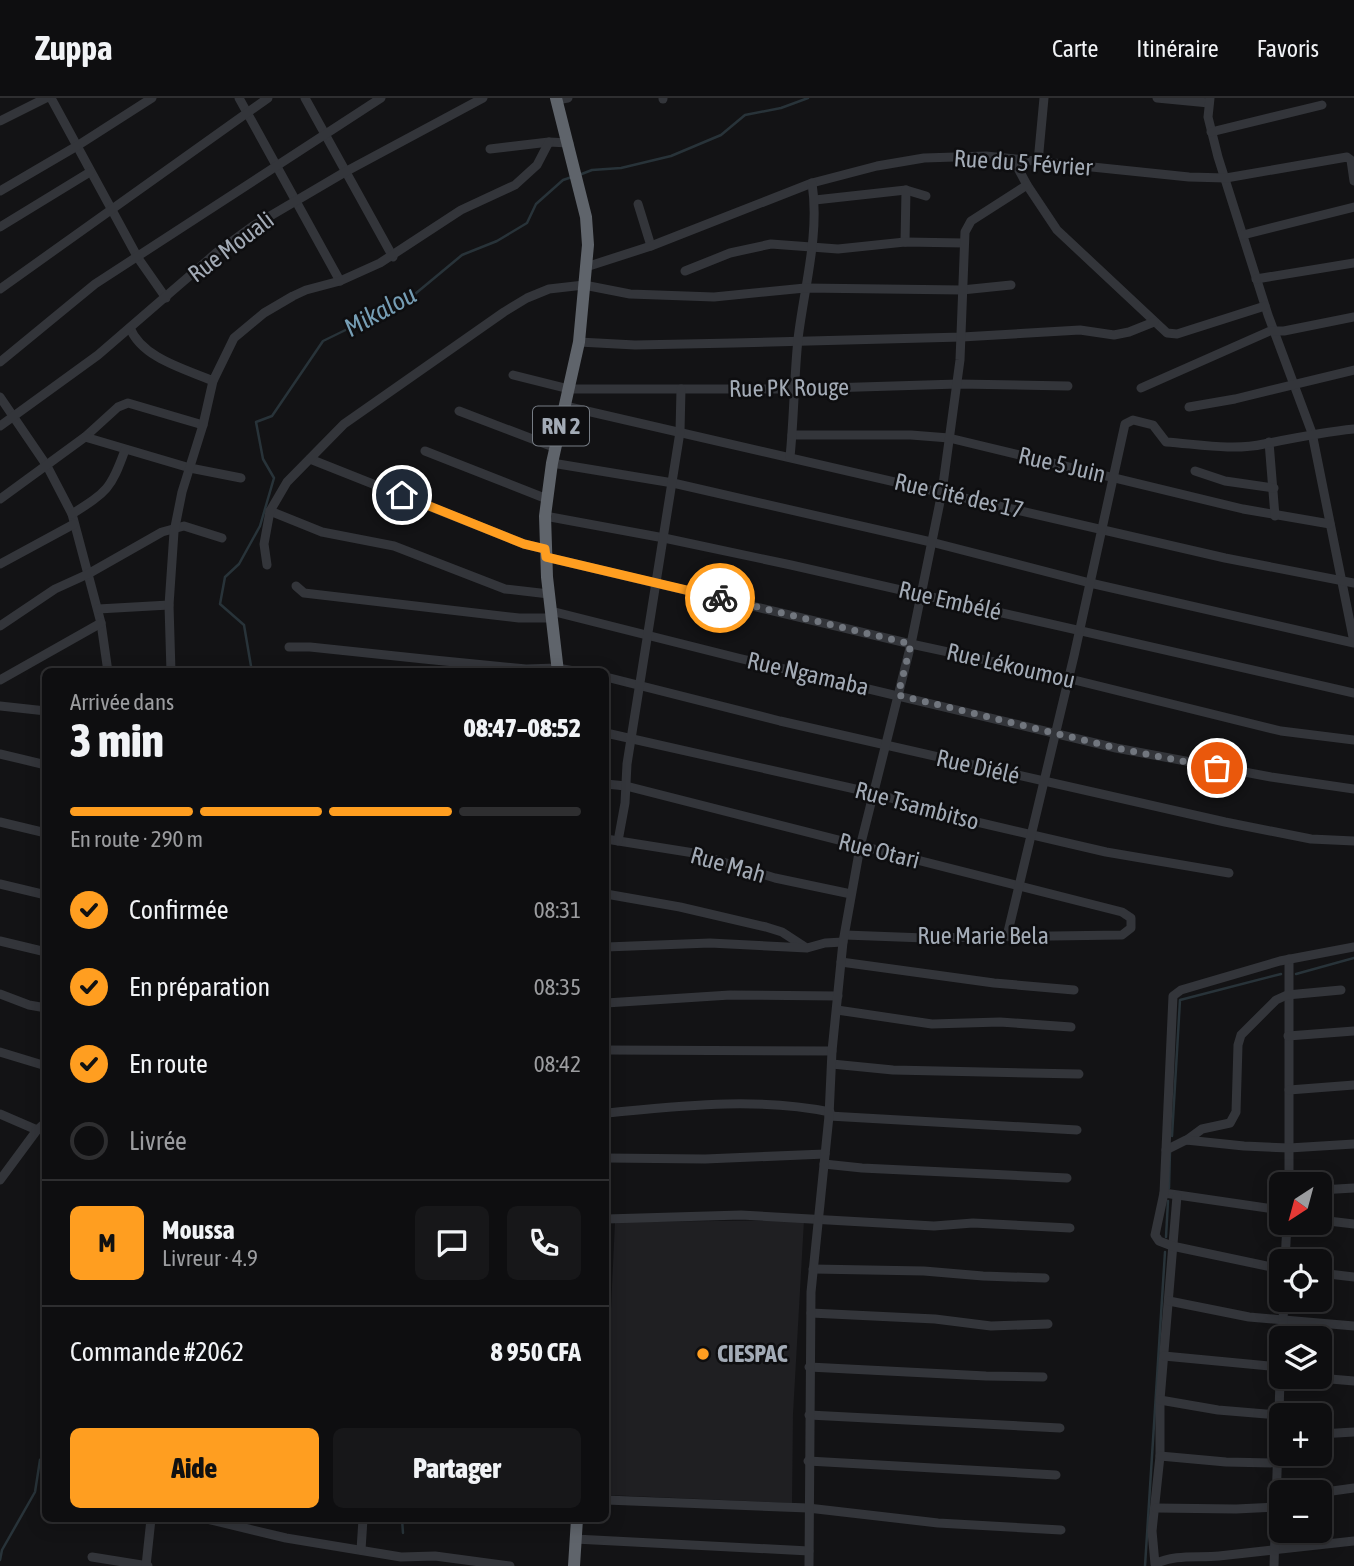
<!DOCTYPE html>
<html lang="fr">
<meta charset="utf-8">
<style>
body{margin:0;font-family:"Asap Condensed",sans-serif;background:#171719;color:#f1f3f6;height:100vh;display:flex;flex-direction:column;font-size:26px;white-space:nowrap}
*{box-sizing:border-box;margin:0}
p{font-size:23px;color:#9b9c9f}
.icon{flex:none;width:38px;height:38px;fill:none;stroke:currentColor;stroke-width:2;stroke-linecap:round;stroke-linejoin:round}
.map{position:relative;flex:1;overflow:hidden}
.panel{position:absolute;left:42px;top:570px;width:567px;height:854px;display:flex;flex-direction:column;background:#0e0e10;border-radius:10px;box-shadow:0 4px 18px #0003,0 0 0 2px #2e2e30}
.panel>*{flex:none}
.needle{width:46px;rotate:216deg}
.controls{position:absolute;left:1269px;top:1074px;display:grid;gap:14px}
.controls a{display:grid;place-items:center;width:63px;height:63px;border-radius:10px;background:#0e0e10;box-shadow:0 4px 18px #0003,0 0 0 2px #2e2e30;font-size:35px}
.pin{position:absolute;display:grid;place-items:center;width:60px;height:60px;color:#fff;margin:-30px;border:4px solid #fff;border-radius:50%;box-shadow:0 2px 7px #0007}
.courier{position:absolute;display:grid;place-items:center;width:70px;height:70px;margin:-35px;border:5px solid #ff9e20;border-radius:50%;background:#fff;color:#222;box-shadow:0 2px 9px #0007}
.overview em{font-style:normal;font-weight:800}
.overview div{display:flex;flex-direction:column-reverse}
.overview{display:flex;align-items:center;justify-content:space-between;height:119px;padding:0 28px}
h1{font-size:46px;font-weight:800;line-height:52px}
.bar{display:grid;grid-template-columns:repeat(4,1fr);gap:10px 7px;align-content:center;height:84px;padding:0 28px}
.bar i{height:9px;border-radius:5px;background:#2e2e30}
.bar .selected{background:#ff9e20}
.bar p{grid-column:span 4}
.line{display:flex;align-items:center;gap:18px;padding:0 28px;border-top:2px solid #2e2e30}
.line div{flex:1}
.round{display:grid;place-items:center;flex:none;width:74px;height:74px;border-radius:10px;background:#171719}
ol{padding:0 28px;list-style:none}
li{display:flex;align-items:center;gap:21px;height:77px}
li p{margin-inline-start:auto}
li .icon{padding:7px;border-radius:50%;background:#ff9e20;color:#111;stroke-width:4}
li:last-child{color:#9b9c9f}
li i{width:38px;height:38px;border:4px solid #2e2e30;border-radius:50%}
.action{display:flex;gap:14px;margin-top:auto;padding:14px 28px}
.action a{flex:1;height:80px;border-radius:10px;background:#ff9e20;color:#111;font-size:28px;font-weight:800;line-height:80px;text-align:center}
.action a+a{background:#171719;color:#f1f3f6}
header{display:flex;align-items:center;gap:42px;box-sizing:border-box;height:98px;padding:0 35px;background:#0e0e10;border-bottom:2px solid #2e2e30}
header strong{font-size:33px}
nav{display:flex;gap:38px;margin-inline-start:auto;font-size:24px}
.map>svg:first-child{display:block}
.built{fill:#1f1f22}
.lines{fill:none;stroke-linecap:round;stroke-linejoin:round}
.stream{stroke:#283339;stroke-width:2.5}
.minor{stroke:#33353a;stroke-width:9}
.highway{stroke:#5f646b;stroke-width:12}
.done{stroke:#71767e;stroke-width:7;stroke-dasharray:0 12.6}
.route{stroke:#ff9e20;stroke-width:9}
.poi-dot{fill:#ff9e20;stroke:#0e0e10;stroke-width:2.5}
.labels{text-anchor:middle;stroke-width:5;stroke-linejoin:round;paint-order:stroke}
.shield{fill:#0e0e10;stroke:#767c84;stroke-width:2}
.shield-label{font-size:23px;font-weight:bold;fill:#a3abb6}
.street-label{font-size:24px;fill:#a3abb6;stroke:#0e0e10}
.poi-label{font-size:24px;font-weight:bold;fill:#a3abb6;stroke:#0e0e10;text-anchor:start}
.water-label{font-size:26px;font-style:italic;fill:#769eb5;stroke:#0e0e10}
</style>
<header>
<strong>Zuppa</strong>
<nav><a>Carte</a><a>Itinéraire</a><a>Favoris</a></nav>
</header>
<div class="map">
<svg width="1354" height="1468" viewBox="0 0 1354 1468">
<rect width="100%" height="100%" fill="#131315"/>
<polygon class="built" points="804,1122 793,1316 792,1405 606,1397 606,1319 615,1124"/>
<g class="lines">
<g class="stream">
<polyline points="579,77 592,72 621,70 671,58 721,37 745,17 781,10 808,0"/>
<polyline points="252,574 244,527 220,506 225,479 239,466 260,428 274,380 263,361 256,324 272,318 323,243 409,201 462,157 497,143 527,125 536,106 563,82 572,79"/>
<polyline points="1296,876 1354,860"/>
<polyline points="1172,1038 1180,902 1281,876"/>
<polyline points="1169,1090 1170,1053"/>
<polyline points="1166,1139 1168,1103"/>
<polyline points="46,1219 43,1233 46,1247"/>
<polyline points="402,1421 403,1435"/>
<polyline points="0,1462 2,1452 35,1394 40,1362 46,1356"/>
<polyline points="1145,1468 1165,1154"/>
</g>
<g class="minor">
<polyline points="51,0 138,160 166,200"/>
<polyline points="239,0 340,183"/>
<polyline points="305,0 393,159"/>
<polyline points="663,0 663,1"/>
<polyline points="1157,0 1209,5"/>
<polyline points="1210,0 1208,19 1218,59 1268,217 1312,335 1354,544"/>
<polyline points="556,2 568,0"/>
<polyline points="0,23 46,0"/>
<polyline points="1211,34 1322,7"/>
<polyline points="490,51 549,44 569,45"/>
<polyline points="1013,61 1027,87 1057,132 1167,235 1177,236 1265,208"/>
<polyline points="1038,64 1044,0"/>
<polyline points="0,93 77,48 152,0"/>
<polyline points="815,102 906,92 926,98"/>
<polyline points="638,106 651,148"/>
<polyline points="0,129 90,74"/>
<polyline points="1243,137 1354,109"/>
<polyline points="905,144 906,92"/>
<polyline points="586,169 651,148 812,85 877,68 924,60 986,58 1189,79 1226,80 1347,59 1351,62 1354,83"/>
<polyline points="685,173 730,155 771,146 838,151 905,144 964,145"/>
<polyline points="1256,181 1354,165"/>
<polyline points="0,191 268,0"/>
<path d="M 130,230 C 142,260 185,271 213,283"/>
<polyline points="579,244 635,247 734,245 962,239 1080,232 1114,237 1129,234 1154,224"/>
<polyline points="0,264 95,186 381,0"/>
<polyline points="513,277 569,291 795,291 958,286 1068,288"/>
<polyline points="1141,290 1270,233 1284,233 1354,219"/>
<polyline points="0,299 47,368 72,416 101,525 108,574"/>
<polyline points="565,308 1225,460 1354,485"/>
<polyline points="1189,309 1235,301 1354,272"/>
<polyline points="459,313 556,350"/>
<polyline points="0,328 98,257 216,155 253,128 345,74 483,0"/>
<polyline points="792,337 911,337 949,340 1243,411 1330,426"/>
<polyline points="85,339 118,309 128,305 203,327"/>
<polyline points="1269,344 1275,418"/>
<polyline points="425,353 547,401"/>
<path d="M 790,359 C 794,320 794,280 798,241 C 804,190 820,136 812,85"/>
<polyline points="310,361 524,446 545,451"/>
<polyline points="552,365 673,385 931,444 1090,485 1354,545"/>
<polyline points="1195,373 1225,383 1274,390"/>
<polyline points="0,401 85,339 190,370 241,380"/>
<polyline points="270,413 322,434 394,448 505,491 549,496"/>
<path d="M 72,416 C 107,394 111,391 125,352"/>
<polyline points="545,418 664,440 791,467 1354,595"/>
<polyline points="546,459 911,546 1046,575 1281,633 1354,642"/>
<polyline points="0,466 74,426"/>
<polyline points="267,467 264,446 270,413 287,384 344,326 504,214 527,200 549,191 584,187 630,196 714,199 805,190 962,192 1011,187"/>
<polyline points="296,488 304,495 519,520 552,520"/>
<polyline points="98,511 169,507"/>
<polyline points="551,513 738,560 1116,650 1271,679 1354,691"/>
<polyline points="0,528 55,491 88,476 162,434 184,428 222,440"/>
<polyline points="289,549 310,549 424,561 526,571 557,570 580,574"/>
<polyline points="171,574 169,507 174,434 182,394 203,327 213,283 234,240 264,215 293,198 306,192 340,183 380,165 461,112 515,87 537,67 549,44"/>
<polyline points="606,579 780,623 1225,724 1311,741 1354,743"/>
<polyline points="0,582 101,525"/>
<polyline points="0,608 46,613"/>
<polyline points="606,635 873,695 964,721 1106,754 1229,775"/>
<polyline points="0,656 46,667"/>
<polyline points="606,686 626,688 1122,814 1131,820 1131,830 1122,837 925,840 845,837"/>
<polyline points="0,724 46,735"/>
<polyline points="606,741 694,755 775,780 851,796"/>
<polyline points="618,743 625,705 627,666 680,334 681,291"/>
<polyline points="0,786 46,797"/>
<polyline points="606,796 680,809 766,829 782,834 805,849"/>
<path d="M 1007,838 L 1074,558 L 1125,326 L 1133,322 L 1153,327 L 1166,344 C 1197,346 1233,353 1264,346 C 1294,340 1323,334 1354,331"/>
<polyline points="0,843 46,854"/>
<polyline points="606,849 710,845 807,850 825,845 843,844"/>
<polyline points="1289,861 1289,1087"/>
<polyline points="841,864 994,885 1074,892"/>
<polyline points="0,896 29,907 46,910"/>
<polyline points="606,905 730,897 838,898"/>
<polyline points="837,912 932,926 1000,924 1071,929"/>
<polyline points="1288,938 1354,933"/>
<polyline points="606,952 832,953"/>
<polyline points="0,954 46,968"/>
<polyline points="832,966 893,972 1079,976"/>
<polyline points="1289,992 1354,987"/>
<path d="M 606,1015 C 680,1008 756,999 830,1014"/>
<polyline points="0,1016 37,1032"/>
<polyline points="829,1018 1077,1032"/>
<polyline points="1187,1042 1202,1031 1230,1025 1236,1014 1238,947 1241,937 1276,902 1287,897 1341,892"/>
<polyline points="1166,1052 1186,1042 1244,1048 1289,1050 1354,1046"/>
<polyline points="606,1060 705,1061 825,1056"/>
<polyline points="824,1066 862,1070 1067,1080"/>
<polyline points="0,1082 37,1032 46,1024"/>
<polyline points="1320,1092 1354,1090"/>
<polyline points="1164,1095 1281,1112"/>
<path d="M 1177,1098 L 1160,1302 L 1160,1358 L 1152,1433 L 1155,1466 C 1175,1456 1197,1460 1219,1458 C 1264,1453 1309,1448 1354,1443"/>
<polyline points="606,1121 741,1117 934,1128 973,1125 1070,1130"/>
<polyline points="1320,1122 1354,1126"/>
<polyline points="1285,1164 1287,1125"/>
<polyline points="813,1171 924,1173 983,1178 1045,1180"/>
<polyline points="1281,1171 1172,1148 1159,1143 1155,1137 1164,1095 1173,898 1181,892 1280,863 1354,849"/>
<polyline points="1320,1175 1354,1179"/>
<polyline points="1169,1203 1249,1219 1354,1228"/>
<polyline points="811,1215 935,1221 991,1228 1048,1226"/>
<polyline points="1282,1241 1284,1202"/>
<polyline points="1164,1258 1280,1269"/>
<polyline points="809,1269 986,1278 1043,1279"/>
<polyline points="1307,1279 1354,1283"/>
<polyline points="1160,1302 1218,1312 1279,1317"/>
<polyline points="809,1317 1060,1330"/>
<polyline points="1320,1336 1354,1334"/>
<polyline points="1160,1358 1226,1364 1278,1365"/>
<polyline points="808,1363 1056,1377"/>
<polyline points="1318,1395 1354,1390"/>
<polyline points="606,1402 808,1410 938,1425 1061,1432"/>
<polyline points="1156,1410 1236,1411 1275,1409"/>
<polyline points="207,1421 286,1440 401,1459 435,1458 510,1468"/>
<polyline points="575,1441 809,1453"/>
<polyline points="361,1452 363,1421"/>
<polyline points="92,1459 148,1468"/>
<polyline points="146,1468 151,1421"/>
<polyline points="809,1468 811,1194 829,1018 832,953 843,844 860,749 911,546 942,394 960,262 965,134 971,123 1027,87"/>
<polyline points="1274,1468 1281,1252"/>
</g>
<g class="highway">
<polyline points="556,0 586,119 588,147 579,244 552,365 545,418 547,479 558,574"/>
<polyline points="574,1468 577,1421"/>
</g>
</g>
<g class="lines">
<polyline class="done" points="720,500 911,546 898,597 1116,650 1217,670"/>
<polyline class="route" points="402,397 524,446 545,451 546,459 720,500"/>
</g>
<circle class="poi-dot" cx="703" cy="1256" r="7"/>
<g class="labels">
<rect class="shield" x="533" y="308.5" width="56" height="39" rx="5"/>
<g class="shield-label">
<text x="561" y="336">RN 2</text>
</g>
<g class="street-label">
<text transform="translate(1023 65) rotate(4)" y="8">Rue du 5 Février</text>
<text transform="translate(231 149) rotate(-37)" y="8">Rue Mouali</text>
<text transform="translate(789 290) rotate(-1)" y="8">Rue PK Rouge</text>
<text transform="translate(1062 367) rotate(13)" y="8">Rue 5 Juin</text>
<text transform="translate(959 398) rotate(13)" y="8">Rue Cité des 17</text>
<text transform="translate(950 503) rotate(13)" y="8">Rue Embélé</text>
<text transform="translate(1011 568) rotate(13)" y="8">Rue Lékoumou</text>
<text transform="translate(808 576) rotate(13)" y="8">Rue Ngamaba</text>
<text transform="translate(978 669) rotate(13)" y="8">Rue Diélé</text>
<text transform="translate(917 708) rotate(15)" y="8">Rue Tsambitso</text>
<text transform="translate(879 753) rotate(14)" y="8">Rue Otari</text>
<text transform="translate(728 767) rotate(16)" y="8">Rue Mah</text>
<text x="983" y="846">Rue Marie Bela</text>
</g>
<g class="poi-label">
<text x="717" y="1264">CIESPAC</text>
</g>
<g class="water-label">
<text transform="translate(380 213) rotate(-29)" y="9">Mikalou</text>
</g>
</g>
</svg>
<div class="controls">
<a><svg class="needle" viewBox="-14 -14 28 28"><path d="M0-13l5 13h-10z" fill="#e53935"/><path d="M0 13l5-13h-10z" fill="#9b9c9f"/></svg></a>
<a><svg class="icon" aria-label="locate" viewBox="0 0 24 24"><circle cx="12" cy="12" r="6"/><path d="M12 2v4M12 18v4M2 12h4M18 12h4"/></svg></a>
<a><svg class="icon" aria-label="layers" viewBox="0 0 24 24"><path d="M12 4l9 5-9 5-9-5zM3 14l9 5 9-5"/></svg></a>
<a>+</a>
<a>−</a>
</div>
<div class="pin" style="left:1217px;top:670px;background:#ea580c"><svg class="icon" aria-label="bag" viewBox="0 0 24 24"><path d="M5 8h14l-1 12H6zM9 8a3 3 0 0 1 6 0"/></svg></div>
<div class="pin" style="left:402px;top:397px;background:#1f2937"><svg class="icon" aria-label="home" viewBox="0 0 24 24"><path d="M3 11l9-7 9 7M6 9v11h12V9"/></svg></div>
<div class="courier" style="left:720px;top:500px"><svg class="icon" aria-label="bike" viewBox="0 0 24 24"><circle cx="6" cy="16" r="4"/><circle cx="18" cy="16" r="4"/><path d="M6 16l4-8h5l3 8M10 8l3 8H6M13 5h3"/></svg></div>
<section class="panel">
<div class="overview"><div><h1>3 min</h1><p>Arrivée dans</p></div><em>08:47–08:52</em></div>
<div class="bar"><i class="selected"></i><i class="selected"></i><i class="selected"></i><i></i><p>En route · 290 m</p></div>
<ol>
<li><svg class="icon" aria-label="check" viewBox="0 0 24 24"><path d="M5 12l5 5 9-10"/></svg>Confirmée<p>08:31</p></li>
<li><svg class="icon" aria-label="check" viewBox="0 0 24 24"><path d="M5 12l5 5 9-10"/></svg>En préparation<p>08:35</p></li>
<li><svg class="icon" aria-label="check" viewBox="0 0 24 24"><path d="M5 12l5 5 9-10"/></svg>En route<p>08:42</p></li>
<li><i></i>Livrée</li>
</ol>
<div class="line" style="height:126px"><b class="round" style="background:#ff9e20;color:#111">M</b><div><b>Moussa</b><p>Livreur · 4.9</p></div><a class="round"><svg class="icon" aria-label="chat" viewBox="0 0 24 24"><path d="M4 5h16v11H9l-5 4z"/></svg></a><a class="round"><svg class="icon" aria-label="phone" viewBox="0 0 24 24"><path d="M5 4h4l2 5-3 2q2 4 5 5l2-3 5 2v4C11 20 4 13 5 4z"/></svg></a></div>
<div class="line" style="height:91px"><div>Commande #2062</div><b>8 950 CFA</b></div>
<div class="action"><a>Aide</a><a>Partager</a></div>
</section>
</div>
